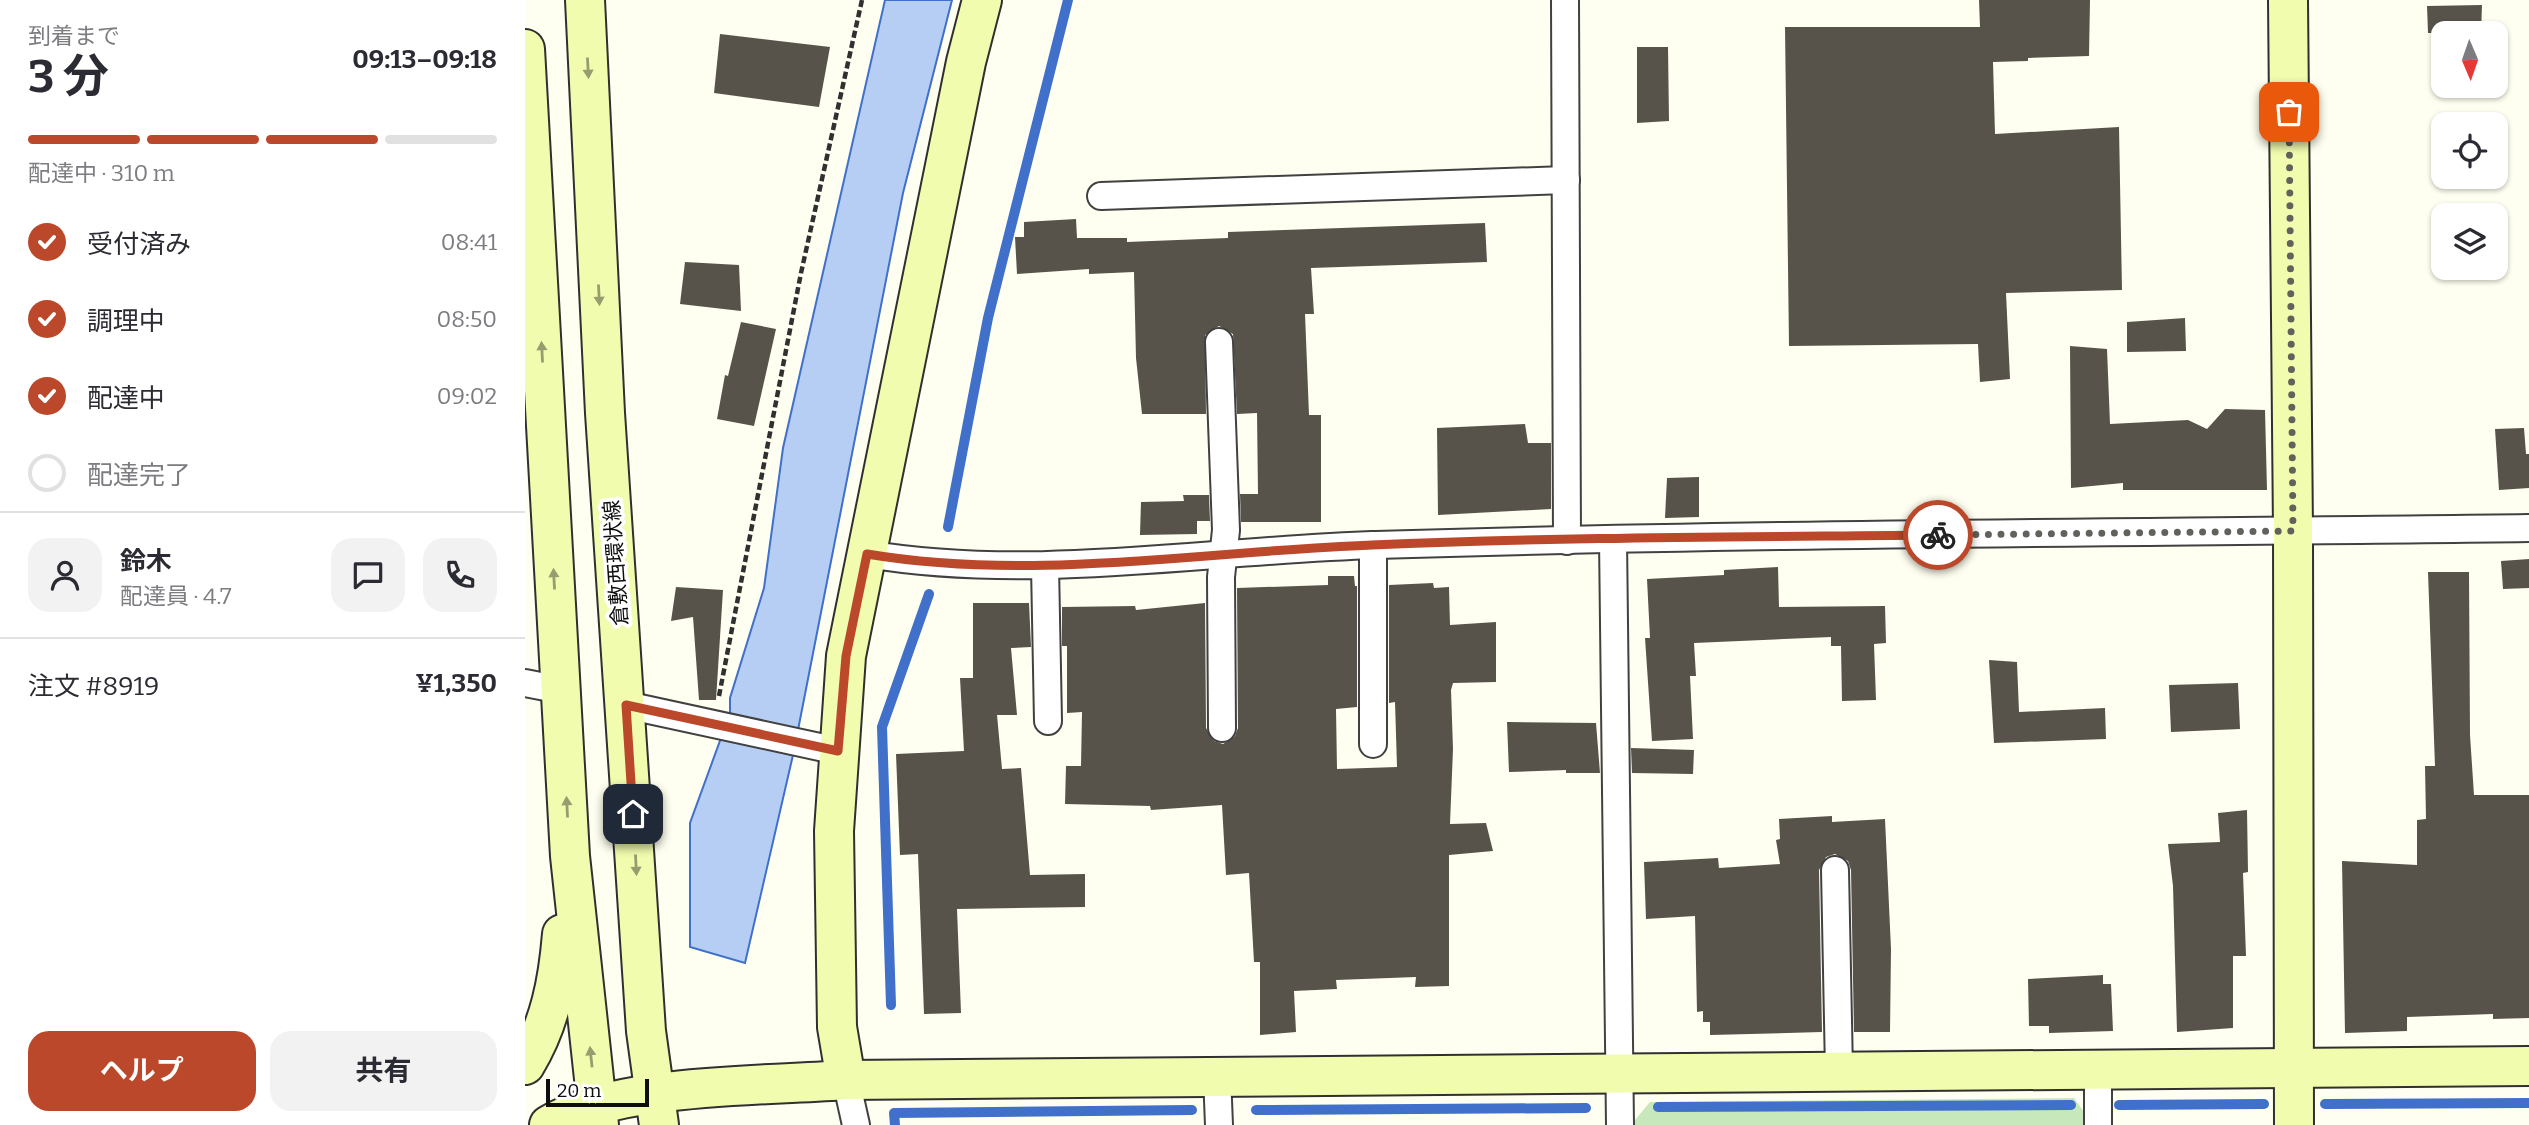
<!DOCTYPE html>
<html lang="ja">
<meta charset="utf-8">
<style>
body{margin:0;font-family:Bitter,"Noto Sans JP",serif;background:#f2f2f3;color:#2b2b33;height:100vh;display:flex;flex-direction:column;font-size:26px;white-space:nowrap}
*{box-sizing:border-box;margin:0}
p{font-size:23px;color:#7c7c81}
.icon{flex:none;width:38px;height:38px;fill:none;stroke:currentColor;stroke-width:2;stroke-linecap:round;stroke-linejoin:round}
.map{position:relative;flex:1;overflow:hidden}
.sheet{display:flex;flex-direction:column;background:#fff;width:525px}
.sheet>*{flex:none}
.needle{width:46px;rotate:178deg}
.tools{position:absolute;left:1906px;top:21px;display:grid;gap:14px}
.tools a{display:grid;place-items:center;width:77px;height:77px;border-radius:14px;background:#fff;box-shadow:0 2px 5px #0004;font-size:35px}
.scale{position:absolute;left:21px;bottom:18px;width:103px;box-sizing:border-box;padding-left:7px;border:4px solid #0e0e0e;border-top:0;font-size:19px;line-height:24px;white-space:nowrap;color:#0e0e0e;-webkit-text-stroke:5px #fff;paint-order:stroke}
.pin{position:absolute;display:grid;place-items:center;width:60px;height:60px;color:#fff;margin:-30px;border-radius:14px;box-shadow:0 4px 10px #0006}
.courier{position:absolute;display:grid;place-items:center;width:70px;height:70px;margin:-35px;border:5px solid #bb482a;border-radius:50%;background:#fff;color:#222;box-shadow:0 2px 9px #0007}
.headline em{font-style:normal;font-weight:700}
.headline div{display:flex;flex-direction:column-reverse}
.headline{display:flex;align-items:center;justify-content:space-between;height:119px;padding:0 28px}
h1{font-size:46px;font-weight:700;line-height:52px}
.bar{display:grid;grid-template-columns:repeat(4,1fr);gap:10px 7px;align-content:center;height:84px;padding:0 28px}
.bar i{height:9px;border-radius:5px;background:#e1e1e2}
.bar .current{background:#bb482a}
.bar p{grid-column:span 4}
.line{display:flex;align-items:center;gap:18px;padding:0 28px;border-top:2px solid #e1e1e2}
.line div{flex:1}
.round{display:grid;place-items:center;flex:none;width:74px;height:74px;border-radius:21px;background:#f2f2f3}
ol{padding:0 28px;list-style:none}
li{display:flex;align-items:center;gap:21px;height:77px}
li p{margin-inline-start:auto}
li .icon{padding:7px;border-radius:50%;background:#bb482a;color:#fff;stroke-width:4}
li:last-child{color:#7c7c81}
li i{width:38px;height:38px;border:4px solid #e1e1e2;border-radius:50%}
.button{display:flex;gap:14px;margin-top:auto;padding:14px 28px}
.button a{flex:1;height:80px;border-radius:21px;background:#bb482a;color:#fff;font-size:28px;font-weight:700;line-height:80px;text-align:center}
.button a+a{background:#f2f2f3;color:#2b2b33}
main{display:flex;flex:1;min-height:0}
.map>svg:first-child{display:block}
.green{fill:#c7e8bb}
.water{fill:#b7cef4;stroke:#4070c9;stroke-width:2}
.lines{fill:none;stroke-linecap:round;stroke-linejoin:round}
.stream{stroke:#4070c9;stroke-width:10}
.building{fill:#57534b}
.street-casing{stroke:#414141;stroke-width:30}
.secondary-casing{stroke:#303030;stroke-width:42}
.path{stroke:#303030;stroke-width:4.5;stroke-dasharray:7 3.5;stroke-linecap:butt}
.street{stroke:#fff;stroke-width:26}
.secondary{stroke:#f1fcae;stroke-width:38}
.oneway{fill:#969d6e}
.done{stroke:#62625d;stroke-width:7;stroke-dasharray:0 12.6}
.route{stroke:#bb482a;stroke-width:9}
.labels{text-anchor:middle;stroke-width:7;stroke-linejoin:round;paint-order:stroke}
.street-label{font-size:21px;fill:#0e0e0e;stroke:#fff}
</style>
<main>
<section class="sheet">
<div class="headline"><div><h1>3 分</h1><p>到着まで</p></div><em>09:13–09:18</em></div>
<div class="bar"><i class="current"></i><i class="current"></i><i class="current"></i><i></i><p>配達中 · 310 m</p></div>
<ol>
<li><svg class="icon" aria-label="check" viewBox="0 0 24 24"><path d="M5 12l5 5 9-10"/></svg>受付済み<p>08:41</p></li>
<li><svg class="icon" aria-label="check" viewBox="0 0 24 24"><path d="M5 12l5 5 9-10"/></svg>調理中<p>08:50</p></li>
<li><svg class="icon" aria-label="check" viewBox="0 0 24 24"><path d="M5 12l5 5 9-10"/></svg>配達中<p>09:02</p></li>
<li><i></i>配達完了</li>
</ol>
<div class="line" style="height:126px"><a class="round"><svg class="icon" aria-label="person" viewBox="0 0 24 24"><circle cx="12" cy="8" r="4"/><path d="M4 21q1-7 8-7t8 7"/></svg></a><div><b>鈴木</b><p>配達員 · 4.7</p></div><a class="round"><svg class="icon" aria-label="chat" viewBox="0 0 24 24"><path d="M4 5h16v11H9l-5 4z"/></svg></a><a class="round"><svg class="icon" aria-label="phone" viewBox="0 0 24 24"><path d="M5 4h4l2 5-3 2q2 4 5 5l2-3 5 2v4C11 20 4 13 5 4z"/></svg></a></div>
<div class="line" style="height:91px"><div>注文 #8919</div><b>¥1,350</b></div>
<div class="button"><a>ヘルプ</a><a>共有</a></div>
</section>
<div class="map">
<svg width="2004" height="1125" viewBox="0 0 2004 1125">
<rect width="100%" height="100%" fill="#fefff0"/>
<polygon class="green" points="1549,1098 1562,1116 1562,1125 1110,1125 1110,1120 1125,1102"/>
<g class="water">
<polygon points="360,0 427,0 378,193 273,730 205,718 205,698 239,588 258,448"/>
<polygon points="196,738 268,755 220,963 165,947 165,823"/>
</g>
<g class="lines">
<g class="stream">
<polyline points="423,527 463,318 543,0"/>
<polyline points="366,1005 357,727 404,594"/>
<polyline points="1800,1104 2004,1103"/>
<polyline points="1594,1105 1739,1104"/>
<polyline points="1133,1107 1546,1105"/>
<polyline points="731,1110 1061,1108"/>
<polyline points="370,1125 369,1113 667,1110"/>
</g>
</g>
<g class="building">
<polygon points="1454,0 1565,0 1564,56 1503,58 1503,61 1468,62 1470,134 1594,127 1597,290 1481,293 1485,379 1455,382 1453,344 1264,346 1260,27 1455,27"/>
<polygon points="1957,5 1956,33 1903,33 1902,6"/>
<polygon points="195,34 305,47 294,107 189,93"/>
<polygon points="1112,47 1143,47 1144,121 1112,123"/>
<polygon points="551,219 552,238 602,238 602,242 703,238 703,232 960,223 962,262 786,268 789,314 780,314 784,415 796,415 796,522 716,522 715,494 733,494 732,413 712,414 708,334 694,326 680,335 681,414 617,414 611,358 609,272 564,274 564,269 492,274 490,237 499,237 499,222"/>
<polygon points="160,262 214,265 216,311 155,304"/>
<polygon points="1660,318 1661,351 1602,352 1602,322"/>
<polygon points="216,322 251,329 229,426 192,419 200,375 203,376"/>
<polygon points="1545,346 1582,349 1585,424 1663,420 1682,429 1700,409 1740,410 1742,490 1598,490 1598,483 1546,488"/>
<polygon points="1000,424 1003,443 1026,443 1026,509 913,515 912,428"/>
<polygon points="1999,428 2001,454 2004,454 2004,488 1974,490 1970,429"/>
<polygon points="1174,477 1174,517 1140,518 1142,478"/>
<polygon points="658,495 684,495 685,521 672,521 672,534 615,535 616,502 659,501"/>
<polygon points="2004,559 2004,588 1978,589 1976,561"/>
<polygon points="1253,567 1254,607 1360,606 1361,643 1349,644 1351,700 1317,701 1316,646 1306,646 1306,637 1169,643 1171,676 1165,676 1168,739 1127,741 1120,638 1125,638 1122,579 1199,575 1199,570"/>
<polygon points="1903,572 1944,572 1945,735 1949,795 2004,795 2004,1018 1968,1019 1968,1014 1882,1017 1882,1031 1820,1033 1817,861 1892,865 1892,820 1901,819 1900,766 1910,766"/>
<polygon points="803,576 829,576 830,586 832,586 832,707 811,709 812,769 872,767 870,702 864,703 864,585 908,583 909,588 924,587 925,625 971,622 971,682 928,683 926,690 928,749 925,824 961,823 968,851 924,855 924,986 890,987 891,977 811,980 812,989 769,991 771,1032 735,1035 735,962 729,962 724,873 701,875 697,805 626,810 625,806 540,804 541,766 556,766 557,712 542,713 542,646 537,646 537,607 610,606 611,610 680,603 681,728 689,741 698,744 710,736 713,728 712,588 803,585"/>
<polygon points="151,587 198,590 191,700 174,700 168,617 146,621"/>
<polygon points="448,603 504,603 506,647 486,648 492,715 472,715 477,769 496,768 505,875 560,874 560,907 432,909 436,1013 399,1014 393,854 375,855 371,754 439,751 435,678 448,678"/>
<polygon points="1464,660 1492,662 1494,712 1580,708 1581,739 1469,743"/>
<polygon points="1713,683 1715,729 1646,732 1644,685"/>
<polygon points="982,722 1071,723 1075,773 1041,773 1041,770 984,772"/>
<polygon points="1106,748 1169,750 1168,774 1107,773"/>
<polygon points="1722,810 1723,872 1718,873 1721,956 1708,956 1708,1028 1652,1032 1648,886 1643,844 1695,842 1693,813"/>
<polygon points="1307,816 1307,822 1360,819 1366,949 1365,1032 1329,1032 1326,870 1323,861 1310,854 1301,857 1294,870 1297,1032 1185,1035 1185,1022 1178,1022 1178,1011 1172,1012 1170,916 1121,919 1119,862 1193,858 1194,868 1255,864 1251,840 1255,839 1254,819"/>
<polygon points="1578,975 1578,984 1586,984 1588,1031 1524,1033 1524,1026 1504,1026 1503,979"/>
</g>
<g class="lines">
<defs>
<g id="street">
<polyline points="1040,0 1042,541"/>
<polyline points="576,196 1041,180"/>
<polyline points="694,342 701,530 696,577 697,728"/>
<polyline points="1088,539 1095,1125"/>
<polyline points="848,545 848,744"/>
<path d="M 342,554 C 510,582 682,550 851,545 C 1235,533 1620,533 2004,528"/>
<polyline points="520,566 523,721"/>
<polyline points="0,683 36,690"/>
<polyline points="101,705 313,751"/>
<polyline points="1310,870 1314,1071"/>
<polyline points="1573,1069 1573,1125"/>
<polyline points="692,1075 694,1125"/>
<polyline points="321,1080 331,1125"/>
</g>
<g id="secondary">
<polyline points="60,0 80,413 121,1031 134,1125"/>
<polyline points="1763,0 1768,531 1769,1125"/>
<polyline points="0,49 45,856 74,1125"/>
<path d="M 0,1065 C 25,1024 33,982 37,934"/>
<polyline points="321,1080 312,1027 309,831 321,656 441,62 457,0"/>
<path d="M 24,1125 C 91,1083 241,1086 321,1080 L 2004,1066"/>
</g>
</defs>
<use href="#street" class="street-casing"/>
<use href="#secondary" class="secondary-casing"/>
<polyline class="path" points="194,696 276,273 337,0"/>
<use href="#street" class="street"/>
<use href="#secondary" class="secondary"/>
</g>
<defs><path id="oneway-solid" d="M-6-.8H1V-3.2L6.5 0L1 3.2V.8H-6Z" transform="scale(1.75)"/></defs>
<g class="oneway">
<use href="#oneway-solid" transform="translate(63 68) rotate(87)"/>
<use href="#oneway-solid" transform="translate(74 295) rotate(87)"/>
<use href="#oneway-solid" transform="translate(17 352) rotate(-93)"/>
<use href="#oneway-solid" transform="translate(29 579) rotate(-93)"/>
<use href="#oneway-solid" transform="translate(42 807) rotate(-93)"/>
<use href="#oneway-solid" transform="translate(111 865) rotate(87)"/>
<use href="#oneway-solid" transform="translate(66 1057) rotate(-96)"/>
</g>
<g class="lines">
<polyline class="done" points="1413,535 1768,531 1764,112"/>
<path class="route" d="M 108,814 L 101,705 L 313,751 L 321,656 L 342,554 C 509,582 680,551 847,545 C 1036,537 1224,537 1413,535"/>
</g>
<g class="labels">
<g class="street-label">
<text transform="translate(91 563) rotate(-94)" y="7">倉敷西環状線</text>
</g>
</g>
</svg>
<div class="tools">
<a><svg class="needle" viewBox="-14 -14 28 28"><path d="M0-13l5 13h-10z" fill="#e53935"/><path d="M0 13l5-13h-10z" fill="#7c7c81"/></svg></a>
<a><svg class="icon" aria-label="locate" viewBox="0 0 24 24"><circle cx="12" cy="12" r="6"/><path d="M12 2v4M12 18v4M2 12h4M18 12h4"/></svg></a>
<a><svg class="icon" aria-label="layers" viewBox="0 0 24 24"><path d="M12 4l9 5-9 5-9-5zM3 14l9 5 9-5"/></svg></a>
</div>
<div class="scale">20 m</div>
<div class="pin" style="left:1764px;top:112px;background:#ea580c"><svg class="icon" aria-label="bag" viewBox="0 0 24 24"><path d="M5 8h14l-1 12H6zM9 8a3 3 0 0 1 6 0"/></svg></div>
<div class="pin" style="left:108px;top:814px;background:#1f2937"><svg class="icon" aria-label="home" viewBox="0 0 24 24"><path d="M3 11l9-7 9 7M6 9v11h12V9"/></svg></div>
<div class="courier" style="left:1413px;top:535px"><svg class="icon" aria-label="bike" viewBox="0 0 24 24"><circle cx="6" cy="16" r="4"/><circle cx="18" cy="16" r="4"/><path d="M6 16l4-8h5l3 8M10 8l3 8H6M13 5h3"/></svg></div>
</div>
</main>
